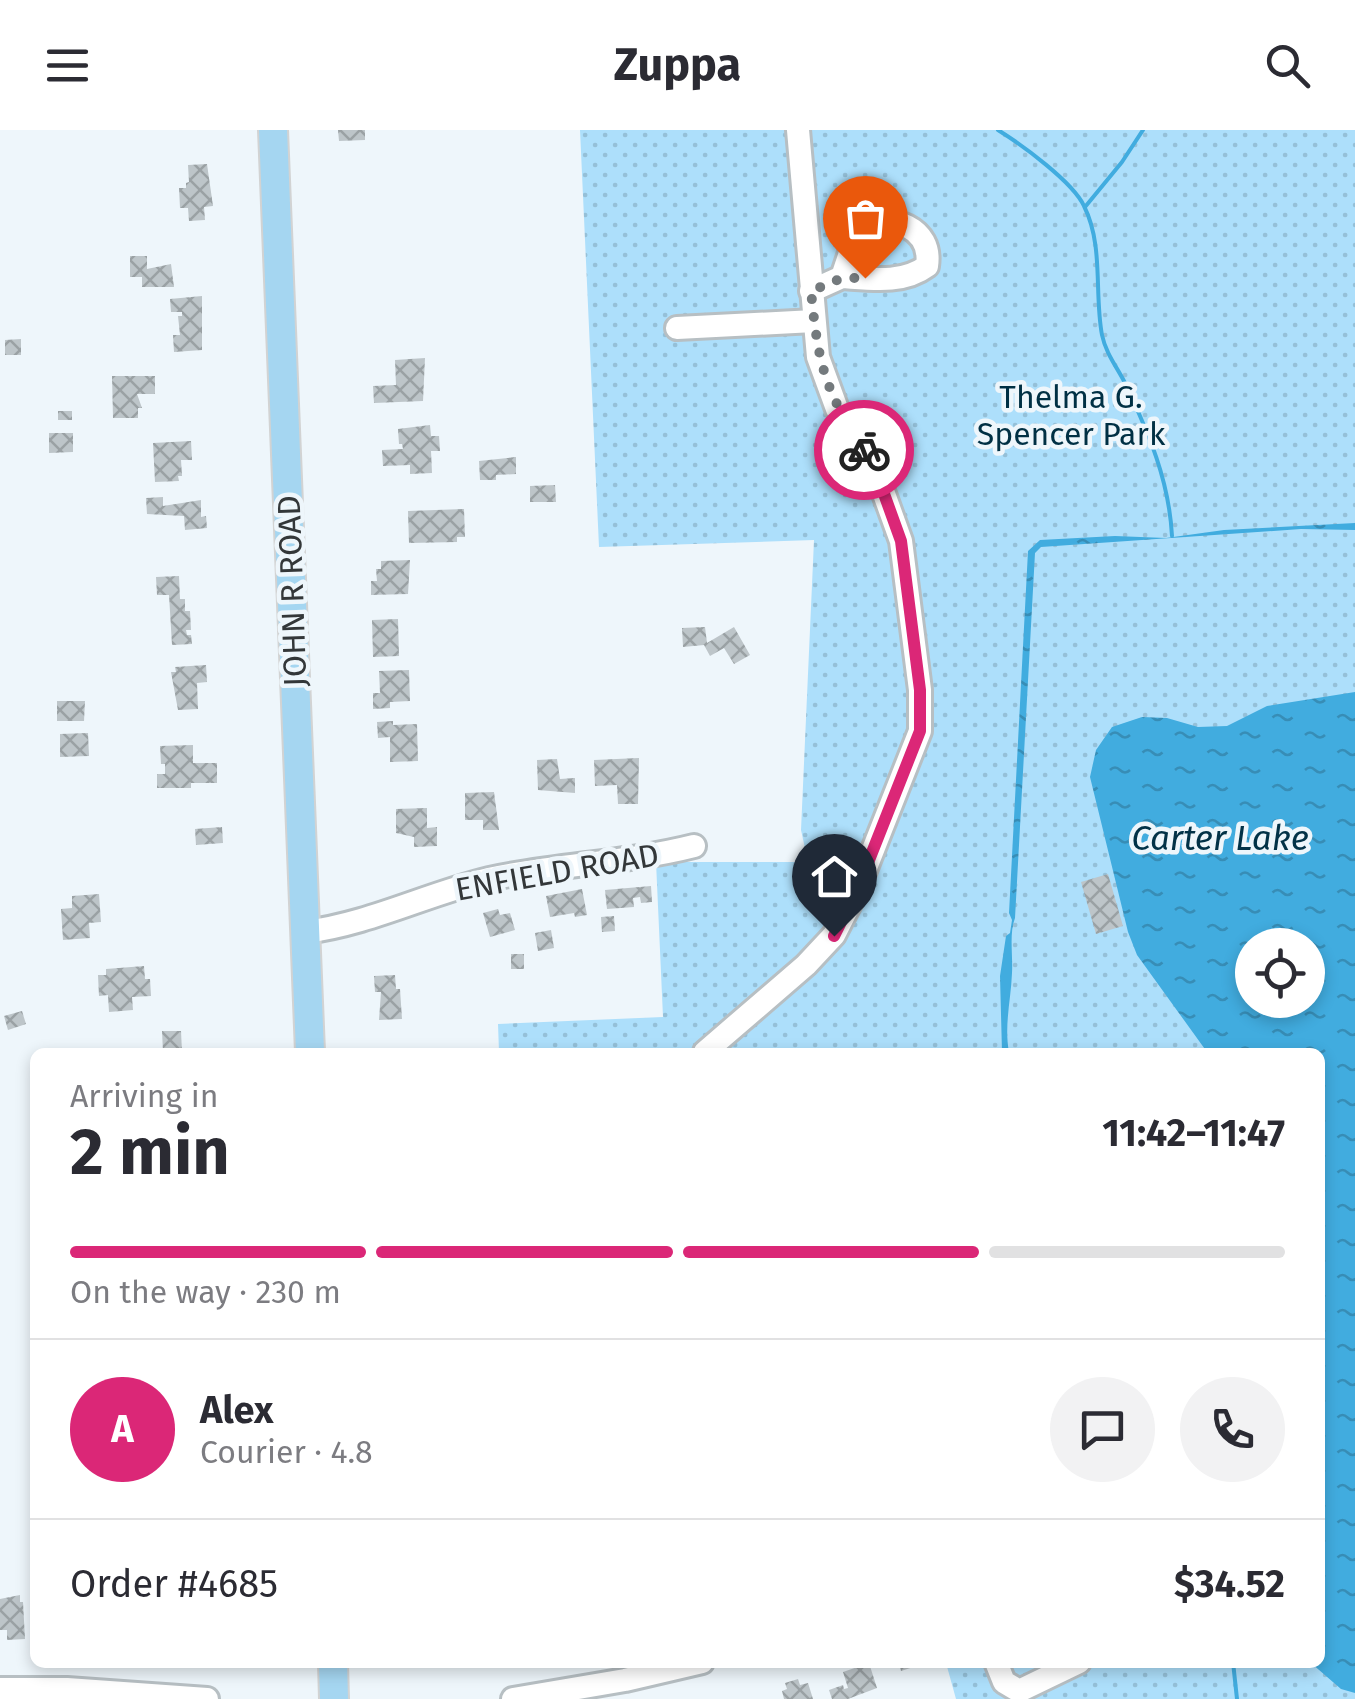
<!DOCTYPE html>
<meta charset="utf-8">
<style>
body{margin:0;font-family:"Fira Sans",sans-serif;background:#f2f2f3;color:#2b2b33;height:100vh;display:flex;flex-direction:column;font-size:38px;white-space:nowrap}
*{box-sizing:border-box;margin:0}
p{font-size:32px;color:#7c7c81}
.icon{flex:none;width:55px;height:55px;fill:none;stroke:currentColor;stroke-width:2;stroke-linecap:round;stroke-linejoin:round}
.map{position:relative;flex:1;overflow:hidden}
.sheet{position:absolute;left:30px;top:918px;width:1295px;height:620px;display:flex;flex-direction:column;background:#fff;border-radius:15px;box-shadow:0 5px 15px #0003}
.sheet>*{flex:none}
.controls{position:absolute;left:1235px;top:798px;display:grid;gap:20px}
.controls a{display:grid;place-items:center;width:90px;height:90px;border-radius:50%;background:#fff;box-shadow:0 5px 15px #0003;font-size:50px}
.pin{position:absolute;display:grid;place-items:center;width:85px;height:85px;color:#fff;margin:-102px -42px;border-radius:50% 50% 50% 0;rotate:-45deg;box-shadow:0 0 10px #0007}
.pin .icon{rotate:45deg}
.courier{position:absolute;display:grid;place-items:center;width:100px;height:100px;margin:-50px;border:8px solid #db2777;border-radius:50%;background:#fff;color:#222;box-shadow:0 2px 12px #0007}
.headline em{font-style:normal;font-weight:700}
.headline div{display:flex;flex-direction:column-reverse}
.headline{display:flex;align-items:center;justify-content:space-between;height:170px;padding:0 40px}
h1{font-size:65px;font-weight:700;line-height:75px}
.bar{display:grid;grid-template-columns:repeat(4,1fr);gap:15px 10px;align-content:center;height:120px;padding:0 40px}
.bar i{height:12px;border-radius:8px;background:#e1e1e2}
.bar .current{background:#db2777}
.bar p{grid-column:span 4}
.line{display:flex;align-items:center;gap:25px;padding:0 40px;border-top:2px solid #e1e1e2}
.line div{flex:1}
.round{display:grid;place-items:center;flex:none;width:105px;height:105px;border-radius:52px;background:#f2f2f3}
header{display:flex;justify-content:space-between;align-items:center;height:130px;padding:0 40px;background:#fff;font-size:45px;font-weight:700}
.map>svg:first-child{display:block}
.park{fill:url(#park-dots);fill-rule:evenodd}
.water{fill:url(#water-ripples);fill-rule:evenodd}
.lines{fill:none;stroke-linecap:round;stroke-linejoin:round}
.stream{stroke:#41acdf;stroke-width:4}
.building{fill:url(#building-cross-hatch)}
.minor-casing{stroke:#b7bfc3;stroke-width:28}
.major-casing{stroke:#d2d3d3;stroke-width:32}
.minor{stroke:#fff;stroke-width:22}
.major{stroke:#a5d6f1;stroke-width:28}
.done{stroke:#747a7d;stroke-width:10;stroke-dasharray:0 18}
.route{stroke:#db2777;stroke-width:12}
.labels{text-anchor:middle;stroke-width:9;stroke-linejoin:round;paint-order:stroke}
.park-label{font-size:32px;fill:#003044;stroke:#eef6fb}
.street-label{font-size:32px;fill:#333739;stroke:#eef6fb}
.water-label{font-size:35px;font-style:italic;fill:#023247;stroke:#eef6fb}
</style>
<header><svg class="icon" aria-label="menu" viewBox="0 0 24 24"><path d="M4 6h16M4 12h16M4 18h16"/></svg>Zuppa<svg class="icon" aria-label="search" viewBox="0 0 24 24"><circle cx="10" cy="10" r="6"/><path d="M15 15l6 6"/></svg></header>
<div class="map">
<svg width="1355" height="1569" viewBox="0 0 1355 1569">
<defs>
<pattern id="park-dots" width="8" height="8" patternUnits="userSpaceOnUse" patternTransform="scale(2.5)"><rect width="8" height="8" fill="#addffb"/><path d="M2 2h.1M6 6h.1" fill="none" stroke="#95c0d8" stroke-width="1.8" stroke-linecap="round"/></pattern>
<pattern id="water-ripples" width="26" height="14" patternUnits="userSpaceOnUse" patternTransform="scale(2.5)"><rect width="26" height="14" fill="#41acdf"/><path d="M2 4q2-2 4 0t4 0M15 11q2-2 4 0t4 0" fill="none" stroke="#378db6"/></pattern>
<pattern id="building-cross-hatch" width="8" height="8" patternUnits="userSpaceOnUse" patternTransform="scale(2.5)"><rect width="8" height="8" fill="#bdc5c9"/><path d="M0 0l8 8M0 8l8-8" fill="none" stroke="#9aa1a4"/></pattern>
</defs>
<rect width="100%" height="100%" fill="#eef6fb"/>
<path class="park" d="M 580,0 L 1355,0 L 1355,1569 L 956,1569 L 946,1533 L 1320,1532 L 1320,922 L 499,922 L 498,894 L 663,887 L 656,732 L 808,732 L 801,700 L 814,410 L 599,417 ZM 1252,815 L 1308,815 L 1308,870 L 1252,870 Z"/>
<g class="water">
<path d="M 1355,393 L 1355,400 L 1301,399 L 1041,417 L 1035,423 L 1015,788 C 1009,803 1013,825 1012,843 C 1011,870 1004,895 1009,922 L 1002,922 L 1000,846 L 1006,806 L 1010,803 L 1012,790 L 1009,783 L 1028,421 L 1040,410 L 1115,406 L 1166,408 L 1224,400 Z"/>
<path d="M 1355,562 L 1355,1563 L 1341,1559 L 1311,1533 L 1320,1532 L 1320,922 L 1207,922 L 1137,825 L 1128,802 L 1090,647 L 1096,620 L 1112,597 L 1142,587 L 1167,588 L 1198,597 L 1227,596 L 1267,576 ZM 1252,815 L 1308,815 L 1308,870 L 1252,870 Z"/>
</g>
<g class="lines">
<g class="stream">
<path d="M 998,0 C 1022,15 1073,52 1084,76 C 1104,116 1094,163 1102,205 C 1106,224 1117,237 1125,253 C 1149,304 1169,350 1172,406"/>
<polyline points="1085,77 1122,32 1143,0"/>
<polyline points="1233,1532 1237,1569"/>
</g>
</g>
<g class="building">
<polygon points="338,0 365,0 365,10 339,11"/>
<polygon points="207,34 213,76 204,77 205,90 189,91 188,78 180,78 179,58 186,58 186,53 189,52 188,35"/>
<polygon points="883,50 884,70 849,71 848,52"/>
<polygon points="130,126 147,126 147,139 171,134 174,157 142,157 142,147 130,147"/>
<polygon points="202,166 202,220 174,222 173,205 180,205 178,186 182,186 182,182 171,182 170,169"/>
<polygon points="21,209 21,225 5,225 5,210"/>
<polygon points="425,228 423,271 374,273 373,256 396,255 395,230"/>
<polygon points="112,246 155,246 155,264 137,264 142,278 138,278 138,288 113,288"/>
<rect x="58" y="281" width="14" height="9"/>
<polygon points="430,295 431,306 439,306 440,321 431,321 432,343 410,344 410,335 383,336 382,320 403,319 402,314 399,314 398,299"/>
<polygon points="49,303 73,303 73,322 49,323"/>
<polygon points="191,311 192,330 181,330 182,346 178,346 179,351 155,352 153,313"/>
<polygon points="516,327 516,344 496,345 496,350 480,350 479,331"/>
<polygon points="555,355 556,372 530,372 530,356"/>
<polygon points="163,367 163,376 201,370 201,387 206,386 207,398 185,400 184,386 147,384 146,368"/>
<polygon points="464,379 465,407 457,407 457,412 409,413 408,381"/>
<polygon points="410,430 408,464 371,465 371,451 377,451 376,439 381,439 381,431"/>
<polygon points="179,446 180,469 185,469 185,481 190,481 191,500 186,500 187,505 191,505 192,514 172,515 169,465 157,465 156,447"/>
<polygon points="398,489 399,526 373,527 372,490"/>
<polygon points="705,497 707,513 734,497 750,525 734,534 724,518 710,526 704,515 683,517 682,498"/>
<polygon points="206,535 207,552 197,553 198,579 178,580 171,542 176,542 175,537"/>
<polygon points="409,540 410,571 390,572 390,578 373,579 373,563 380,563 379,541"/>
<polygon points="57,571 85,571 84,591 57,591"/>
<polygon points="393,591 393,595 417,594 418,631 390,632 390,607 378,608 377,592"/>
<polygon points="88,603 89,626 60,627 60,604"/>
<polygon points="193,615 193,633 217,633 217,653 191,653 191,658 157,658 157,644 165,644 165,634 161,634 160,616"/>
<polygon points="639,628 638,674 618,674 617,655 595,656 594,630"/>
<polygon points="557,629 560,649 575,648 575,663 538,660 537,630"/>
<polygon points="494,662 499,700 483,700 483,690 465,690 465,663"/>
<polygon points="427,678 427,698 437,697 437,716 414,717 414,707 396,703 396,679"/>
<polygon points="222,697 223,713 196,715 195,699"/>
<polygon points="1108,744 1123,796 1096,804 1081,752"/>
<polygon points="651,756 652,772 641,773 640,767 633,768 634,777 607,779 605,760"/>
<polygon points="582,759 587,785 575,787 574,783 550,787 546,766"/>
<polygon points="99,764 101,792 89,793 90,808 63,810 61,779 72,778 72,766"/>
<polygon points="498,779 500,785 510,783 515,800 490,807 483,783"/>
<polygon points="614,786 615,801 602,802 601,787"/>
<polygon points="551,800 554,818 538,821 535,803"/>
<rect x="511" y="824" width="13" height="15"/>
<polygon points="144,836 145,849 150,849 151,866 132,867 133,880 109,882 108,865 99,866 98,845 106,845 106,839"/>
<polygon points="395,845 396,859 400,859 402,889 379,890 381,862 375,862 374,846"/>
<polygon points="22,881 26,894 8,900 4,886"/>
<polygon points="162,901 181,901 182,922 163,922"/>
<polygon points="20,1465 20,1472 23,1472 25,1509 7,1510 7,1500 0,1500 0,1469"/>
<polygon points="899,1532 926,1532 926,1533 901,1541"/>
<polygon points="869,1533 877,1558 848,1569 832,1569 829,1560 843,1555 844,1559 848,1558 843,1542"/>
<polygon points="798,1549 800,1555 808,1553 813,1569 784,1569 782,1561 787,1559 785,1553"/>
</g>
<g class="lines">
<defs>
<g id="minor">
<path d="M 811,161 L 842,147 L 860,93 C 891,84 933,97 927,136 C 903,154 871,149 842,147"/>
<polyline points="677,198 814,191"/>
<path d="M 305,802 C 369,794 427,764 489,749 C 557,734 627,733 694,716"/>
<polyline points="705,922 806,835 834,805 858,758 920,601 920,560 901,411 874,336 837,279 818,227 798,0"/>
<polyline points="996,1532 1004,1552 1019,1561 1079,1532"/>
<polyline points="0,1559 67,1559 207,1569"/>
<polyline points="513,1569 625,1550 702,1532"/>
</g>
<g id="major">
<polyline points="273,0 310,922"/>
<polyline points="333,1532 334,1569"/>
</g>
</defs>
<use href="#minor" class="minor-casing"/>
<use href="#major" class="major-casing"/>
<use href="#minor" class="minor"/>
<use href="#major" class="major"/>
</g>
<g class="lines">
<path class="done" d="M 864,320 C 824,260 818,232 811,161 L 842,148 L 865,148"/>
<polyline class="route" points="834,806 858,758 920,601 920,560 901,411 874,336 864,320"/>
</g>
<g class="labels">
<g class="park-label">
<text x="1071" y="278">Thelma G.<tspan x="1071" dy="37">Spencer Park</tspan></text>
</g>
<g class="street-label">
<text transform="translate(292 461) rotate(-92)" y="11">JOHN R ROAD</text>
<text transform="translate(557 742) rotate(-10)" y="11">ENFIELD ROAD</text>
</g>
<g class="water-label">
<text x="1220" y="720">Carter Lake</text>
</g>
</g>
</svg>
<div class="controls">
<a><svg class="icon" aria-label="locate" viewBox="0 0 24 24"><circle cx="12" cy="12" r="6"/><path d="M12 2v4M12 18v4M2 12h4M18 12h4"/></svg></a>
</div>
<div class="pin" style="left:865px;top:148px;background:#ea580c"><svg class="icon" aria-label="bag" viewBox="0 0 24 24"><path d="M5 8h14l-1 12H6zM9 8a3 3 0 0 1 6 0"/></svg></div>
<div class="pin" style="left:834px;top:806px;background:#1f2937"><svg class="icon" aria-label="home" viewBox="0 0 24 24"><path d="M3 11l9-7 9 7M6 9v11h12V9"/></svg></div>
<div class="courier" style="left:864px;top:320px"><svg class="icon" aria-label="bike" viewBox="0 0 24 24"><circle cx="6" cy="16" r="4"/><circle cx="18" cy="16" r="4"/><path d="M6 16l4-8h5l3 8M10 8l3 8H6M13 5h3"/></svg></div>
<section class="sheet">
<div class="headline"><div><h1>2 min</h1><p>Arriving in</p></div><em>11:42–11:47</em></div>
<div class="bar"><i class="current"></i><i class="current"></i><i class="current"></i><i></i><p>On the way · 230 m</p></div>
<div class="line" style="height:180px"><b class="round" style="background:#db2777;color:#fff">A</b><div><b>Alex</b><p>Courier · 4.8</p></div><a class="round"><svg class="icon" aria-label="chat" viewBox="0 0 24 24"><path d="M4 5h16v11H9l-5 4z"/></svg></a><a class="round"><svg class="icon" aria-label="phone" viewBox="0 0 24 24"><path d="M5 4h4l2 5-3 2q2 4 5 5l2-3 5 2v4C11 20 4 13 5 4z"/></svg></a></div>
<div class="line" style="height:130px"><div>Order #4685</div><b>$34.52</b></div>
</section>
</div>
